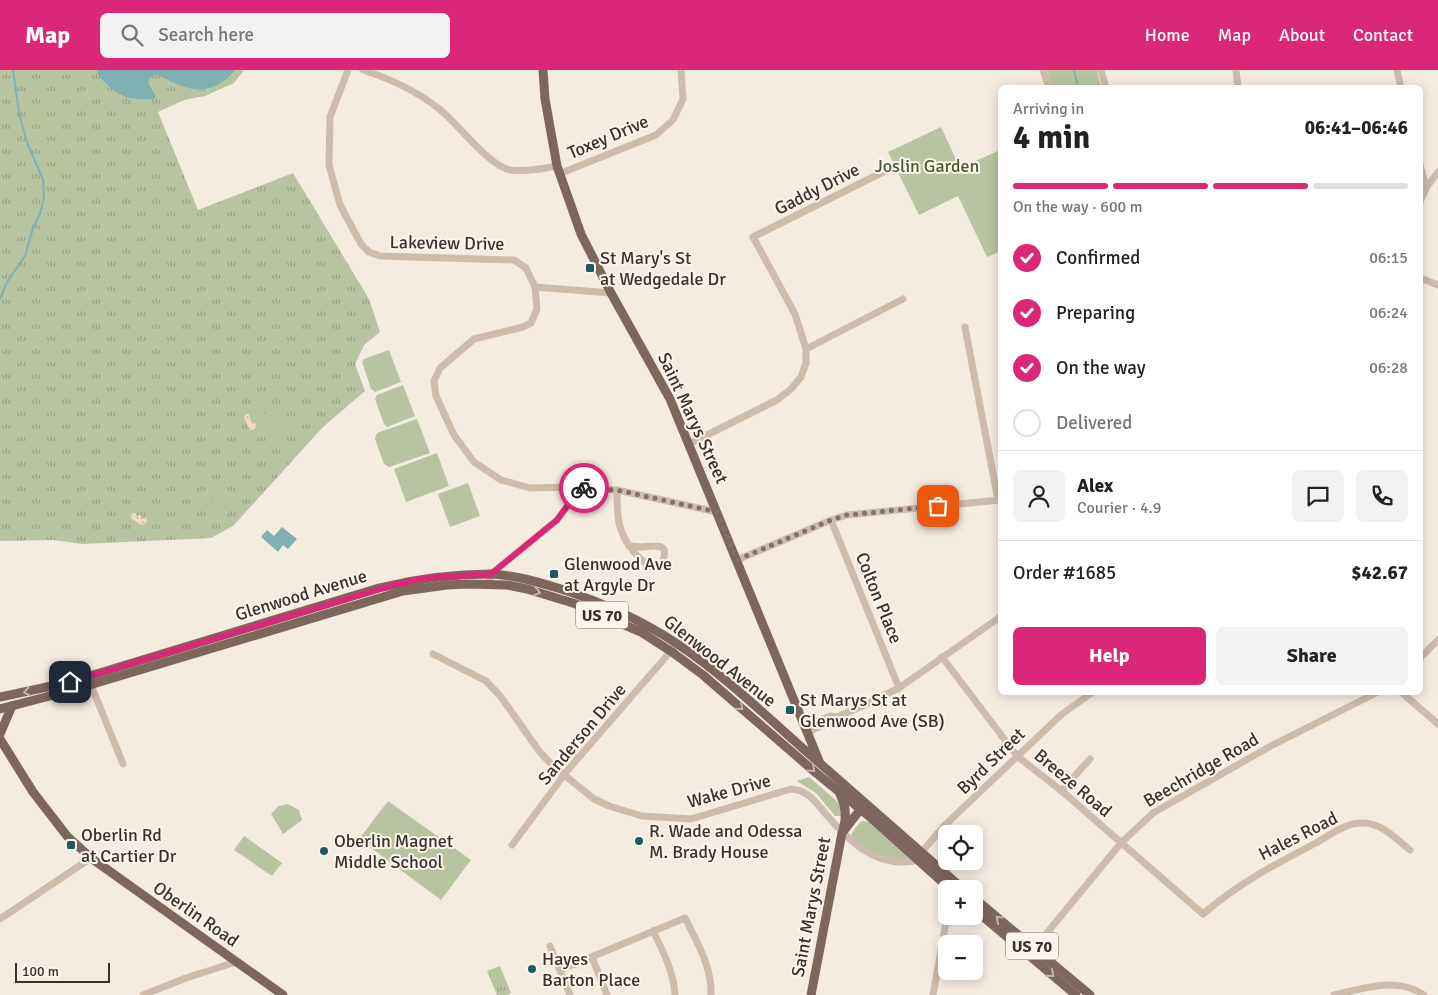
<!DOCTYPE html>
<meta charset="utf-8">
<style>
body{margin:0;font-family:Signika,sans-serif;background:#f2f2f2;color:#222;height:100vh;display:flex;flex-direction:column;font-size:19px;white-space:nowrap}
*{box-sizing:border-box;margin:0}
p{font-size:16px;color:#767676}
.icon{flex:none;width:28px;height:28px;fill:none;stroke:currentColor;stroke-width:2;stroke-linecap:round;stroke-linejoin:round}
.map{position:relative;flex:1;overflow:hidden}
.drawer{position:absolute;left:998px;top:15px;width:425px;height:610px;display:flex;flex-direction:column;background:#fff;border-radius:8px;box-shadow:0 2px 12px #0003}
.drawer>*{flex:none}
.buttons{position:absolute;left:938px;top:755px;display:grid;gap:10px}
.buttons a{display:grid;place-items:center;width:45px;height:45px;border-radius:8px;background:#fff;box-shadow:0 2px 12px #0003;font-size:25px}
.scale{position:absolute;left:15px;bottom:12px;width:95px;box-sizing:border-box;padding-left:5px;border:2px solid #3b302b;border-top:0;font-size:14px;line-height:18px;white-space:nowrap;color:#3b302b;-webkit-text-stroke:4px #fbf5ee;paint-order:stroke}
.pin{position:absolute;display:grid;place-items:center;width:42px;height:42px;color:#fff;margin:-21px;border-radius:10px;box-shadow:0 2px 8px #0006}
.courier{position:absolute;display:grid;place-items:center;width:50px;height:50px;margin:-25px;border:4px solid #db2777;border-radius:50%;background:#fff;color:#222;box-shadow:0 1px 6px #0007}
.summary em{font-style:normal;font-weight:800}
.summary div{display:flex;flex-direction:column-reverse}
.summary{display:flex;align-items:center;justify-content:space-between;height:85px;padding:0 15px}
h1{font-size:32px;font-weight:800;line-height:38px}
.bar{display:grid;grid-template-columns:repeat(4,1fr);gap:8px 5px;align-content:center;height:60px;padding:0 15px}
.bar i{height:6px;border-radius:4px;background:#e0e0e0}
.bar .on{background:#db2777}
.bar p{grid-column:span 4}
.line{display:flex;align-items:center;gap:12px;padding:0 15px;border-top:1px solid #e0e0e0}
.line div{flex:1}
.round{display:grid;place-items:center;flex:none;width:52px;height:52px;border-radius:8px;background:#f2f2f2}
ol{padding:0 15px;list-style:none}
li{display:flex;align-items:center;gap:15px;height:55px}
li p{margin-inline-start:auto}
li .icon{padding:5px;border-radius:50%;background:#db2777;color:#fff;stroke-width:4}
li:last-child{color:#767676}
li i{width:28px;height:28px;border:2px solid #e0e0e0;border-radius:50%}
.primary-button{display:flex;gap:10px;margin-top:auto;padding:10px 15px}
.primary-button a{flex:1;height:58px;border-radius:8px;background:#db2777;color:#fff;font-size:20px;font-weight:800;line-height:58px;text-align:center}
.primary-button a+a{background:#f2f2f2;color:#222}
header{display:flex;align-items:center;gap:30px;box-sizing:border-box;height:70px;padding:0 25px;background:#db2777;color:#fff}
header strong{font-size:24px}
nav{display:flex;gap:28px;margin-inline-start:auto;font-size:18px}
.search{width:350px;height:45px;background:#f2f2f2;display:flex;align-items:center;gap:12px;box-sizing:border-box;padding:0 18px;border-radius:8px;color:#767676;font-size:19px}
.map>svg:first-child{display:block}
.grass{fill:url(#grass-tufts)}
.sand{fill:url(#sand-dots)}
.park{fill:#b8c4a0}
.water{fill:#7fb0b2}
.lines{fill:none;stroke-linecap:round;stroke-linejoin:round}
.stream{stroke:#7fb0b2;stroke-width:2}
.minor{stroke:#cdbbac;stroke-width:7}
.major{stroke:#7d675c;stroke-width:9}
.oneway{stroke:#c2b5ac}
.done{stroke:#7c716b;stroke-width:5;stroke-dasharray:0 9}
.route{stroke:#db2777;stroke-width:6}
.poi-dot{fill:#1f5a5e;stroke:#fbf5ee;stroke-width:2}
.labels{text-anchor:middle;stroke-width:4;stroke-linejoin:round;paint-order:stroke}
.shield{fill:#fbf5ee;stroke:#756b66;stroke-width:1}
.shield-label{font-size:16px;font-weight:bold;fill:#3b302b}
.street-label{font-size:18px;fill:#3b302b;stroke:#fbf5ee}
.park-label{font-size:18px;fill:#4a5a2e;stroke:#fbf5ee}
.poi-label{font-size:18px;fill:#3b302b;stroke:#fbf5ee;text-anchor:start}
</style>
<header>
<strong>Map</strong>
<div class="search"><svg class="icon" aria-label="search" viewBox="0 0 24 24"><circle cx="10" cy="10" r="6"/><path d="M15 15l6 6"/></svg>Search here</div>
<nav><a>Home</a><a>Map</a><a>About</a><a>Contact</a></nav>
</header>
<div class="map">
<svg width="1438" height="925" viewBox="0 0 1438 925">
<defs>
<pattern id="grass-tufts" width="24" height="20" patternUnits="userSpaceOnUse" patternTransform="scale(1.25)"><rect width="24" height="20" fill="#b8c4a0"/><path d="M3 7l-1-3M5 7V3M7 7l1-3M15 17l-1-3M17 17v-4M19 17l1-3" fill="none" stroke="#97a083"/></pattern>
<pattern id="sand-dots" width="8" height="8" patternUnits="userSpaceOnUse" patternTransform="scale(1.25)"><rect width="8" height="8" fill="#efdcb8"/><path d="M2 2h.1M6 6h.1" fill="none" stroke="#cebd9e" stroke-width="1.8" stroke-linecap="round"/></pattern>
</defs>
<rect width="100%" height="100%" fill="#f4ebe1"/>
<g class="grass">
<polygon points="0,0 244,0 234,13 205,26 184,30 158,42 198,140 293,103 369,229 380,262 364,275 355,294 365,321 323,357 233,456 211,468 83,474 53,470 0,471"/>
<polygon points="500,896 511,923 507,925 497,925 487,901"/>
</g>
<g class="sand">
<polygon points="246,344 249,344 251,351 256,354 255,359 251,360 248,357 244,347"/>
<polygon points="132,443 136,443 136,446 141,445 141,449 147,448 147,452 143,455 139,454 131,448"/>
</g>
<g class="park">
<polygon points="1047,0 1097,0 1101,17 1052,17"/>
<polygon points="941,57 960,98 1000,80 1000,185 999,182 987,187 958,126 919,145 888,82"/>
<polygon points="2,266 7,267 9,273 0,284 0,268"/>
<polygon points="389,280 401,312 375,322 371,319 362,292 364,289"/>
<polygon points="403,315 415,346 387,357 384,354 375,329 377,325"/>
<path d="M 256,341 C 266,342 272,349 282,352 L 285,357 L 273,365 L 263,365 L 260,355 L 253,347 Z"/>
<polygon points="417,349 430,383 389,397 384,394 375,369 377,363"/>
<polygon points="437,383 449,416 406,432 394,399"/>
<polygon points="468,413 480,446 450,457 438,424"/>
<polygon points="227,423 231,424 232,429 228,444 208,446 207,440 215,427"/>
<polygon points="809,707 839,733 843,740 841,746 835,746 816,723 797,711"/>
<polygon points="388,731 471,790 441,830 359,769"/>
<polygon points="288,734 299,740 302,750 283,764 271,744 279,736"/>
<path d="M 862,751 L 870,752 L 908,786 L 907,790 C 887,788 863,784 851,765 L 855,758 Z"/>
<polygon points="244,766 282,793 272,806 234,780"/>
</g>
<g class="water">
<path d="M 97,0 L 235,0 C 222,17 203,24 182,16 C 173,13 165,7 156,5 C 140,11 154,18 156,27 L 154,29 C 132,30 122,29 106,13 C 101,9 98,6 97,0 Z"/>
<polygon points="282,457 297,469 288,479 283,475 278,482 261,467 267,460 274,466"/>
</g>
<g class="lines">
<g class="stream">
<polyline points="1074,0 1077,13"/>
<polyline points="0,229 7,212 25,186 33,158 40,144 44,127 43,110 27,72 19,43 13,0"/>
</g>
<g class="minor">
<polyline points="348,0 330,47 329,95 340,135 361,174 369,182 380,186 514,190 526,198 535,217 537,239 531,253 523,257 474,269 440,298 434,311 436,326 454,365 474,392 501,410 530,418 572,417 617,420 717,442"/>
<path d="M 363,0 C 391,9 415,20 438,38 C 458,53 489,97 511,100 C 526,102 542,99 557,96"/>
<polyline points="1043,0 1049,18"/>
<polyline points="1101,0 1106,18"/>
<polyline points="1236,0 1238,18"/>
<polyline points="1397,0 1401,18"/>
<polyline points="1420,94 1426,118"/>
<polyline points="559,104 656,65 673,50 683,29 681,0"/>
<polyline points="1420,132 1426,118 1438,102"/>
<polyline points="1420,208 1438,215"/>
<polyline points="535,217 611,223"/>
<polyline points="965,257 998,430"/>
<polyline points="806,279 903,229"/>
<polyline points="689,374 777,330 791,319 801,307 806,293 806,279 795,244 753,167 895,96"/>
<path d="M 617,420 C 617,446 617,462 634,482 C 640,489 645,494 652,497 L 662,493 C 671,471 654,476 642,477 C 638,477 633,476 629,476"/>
<polyline points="831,450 899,618"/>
<polyline points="737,490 831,450 847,445 1000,430"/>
<polyline points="489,514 491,504 557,450 568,435 572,417"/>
<path d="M 433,584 L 486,611 L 501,627 L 539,681 L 552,695 L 594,729 L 609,736 L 642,746 L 691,749 L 791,719 C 807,720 815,731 824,742 C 848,770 874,798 914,791 L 944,756 L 1062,644 L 1093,622"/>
<path d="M 942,587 L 1017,686 L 1063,722 L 1203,844 C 1240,812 1274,795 1316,773 C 1330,765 1345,753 1362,753 C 1381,752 1396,769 1410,780"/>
<polyline points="1420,588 1438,570"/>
<polyline points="91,615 123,694"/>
<polyline points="1401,622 1438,654"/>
<polyline points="804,655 831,646 837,647"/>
<polyline points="809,663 812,660 833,651 837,647 860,637 899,618 1000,547"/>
<polyline points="1061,721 1090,689"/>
<polyline points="512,775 567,701 677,574"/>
<polyline points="0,849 91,788"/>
<path d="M 653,861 C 663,881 674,903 675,925"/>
<polyline points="550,876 570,925"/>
<polyline points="1032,881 1121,773 1153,743 1269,677 1378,622"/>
<polyline points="592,887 607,925"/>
<path d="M 560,900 L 685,848 C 697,872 712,897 711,925"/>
<polyline points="143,925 186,908 236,892"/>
<polyline points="933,925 947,846"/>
<path d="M 1334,925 C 1363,919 1397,906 1424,925"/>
</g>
<g class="major">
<polyline points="543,0 545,29 557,96 581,164 611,223 670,329 819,691"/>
<path d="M 0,627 L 70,612 L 379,518 C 416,509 452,504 491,504 C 514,505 538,512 561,519 C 601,532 641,550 676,573 C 723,604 765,645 807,682 C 859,728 911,773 963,819"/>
<polyline points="0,639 73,620 403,521 447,515 467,514 507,515 527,519 576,534 641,562 672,582 703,605 815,702 870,747 950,819"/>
<polyline points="0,664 12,636"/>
<polyline points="0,669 33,722 67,766 91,788 283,925"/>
<path d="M 840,724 C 846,736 847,748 843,760"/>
<polyline points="974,828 1090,925"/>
<polyline points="974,839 1076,925"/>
<polyline points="811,925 842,763 863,736"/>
</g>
</g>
<defs><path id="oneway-chevron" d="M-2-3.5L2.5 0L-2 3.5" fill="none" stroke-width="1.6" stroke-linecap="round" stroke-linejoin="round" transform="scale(1.25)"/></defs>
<g class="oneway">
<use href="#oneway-chevron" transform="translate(537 522) rotate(17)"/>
<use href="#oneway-chevron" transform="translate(27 622) rotate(168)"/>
<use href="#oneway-chevron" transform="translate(740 637) rotate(41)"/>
<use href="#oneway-chevron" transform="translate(812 699) rotate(42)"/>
<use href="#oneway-chevron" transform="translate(999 849) rotate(-141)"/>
<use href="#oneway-chevron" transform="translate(1051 904) rotate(40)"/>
</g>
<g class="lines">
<polyline class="done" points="584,418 617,420 717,442 737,490 831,450 847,445 938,436"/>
<polyline class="route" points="70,612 393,515 424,508 491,504 557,450 568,435 572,417 584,418"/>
</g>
<g class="poi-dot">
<rect x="585" y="193" width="10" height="10" rx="2.5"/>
<rect x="549" y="499" width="10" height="10" rx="2.5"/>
<rect x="785" y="635" width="10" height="10" rx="2.5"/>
<circle cx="639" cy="771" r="5"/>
<rect x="66" y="770" width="10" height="10" rx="2.5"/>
<circle cx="324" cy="781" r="5"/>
<circle cx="532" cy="899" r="5"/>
</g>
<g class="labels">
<g class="shield">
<rect x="576" y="531.5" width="52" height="27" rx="4"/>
<rect x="1006" y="862.5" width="52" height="27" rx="4"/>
</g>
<g class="shield-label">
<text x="602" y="551">US 70</text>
<text x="1032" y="882">US 70</text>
</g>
<g class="street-label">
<text transform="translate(608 67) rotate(-23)" y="6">Toxey Drive</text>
<text transform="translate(817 119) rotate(-27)" y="6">Gaddy Drive</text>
<text transform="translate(447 173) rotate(1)" y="6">Lakeview Drive</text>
<text transform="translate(693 348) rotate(65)" y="6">Saint Marys Street</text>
<text transform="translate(301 525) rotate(-17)" y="6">Glenwood Avenue</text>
<text transform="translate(879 528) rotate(68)" y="6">Colton Place</text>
<text transform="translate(720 591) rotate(38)" y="6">Glenwood Avenue</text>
<text transform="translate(582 664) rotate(-50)" y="6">Sanderson Drive</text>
<text transform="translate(991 691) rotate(-44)" y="6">Byrd Street</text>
<text transform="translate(1201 700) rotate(-30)" y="6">Beechridge Road</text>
<text transform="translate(1073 713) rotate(40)" y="6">Breeze Road</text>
<text transform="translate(729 721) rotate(-15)" y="6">Wake Drive</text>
<text transform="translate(1298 766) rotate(-27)" y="6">Hales Road</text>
<text transform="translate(811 837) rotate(-79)" y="6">Saint Marys Street</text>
<text transform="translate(196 844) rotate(35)" y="6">Oberlin Road</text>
</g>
<g class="park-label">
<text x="927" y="102">Joslin Garden</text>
</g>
<g class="poi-label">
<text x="600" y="194">St Mary's St<tspan x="600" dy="21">at Wedgedale Dr</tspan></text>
<text x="564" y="500">Glenwood Ave<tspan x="564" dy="21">at Argyle Dr</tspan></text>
<text x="800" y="636">St Marys St at<tspan x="800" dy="21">Glenwood Ave (SB)</tspan></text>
<text x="649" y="767">R. Wade and Odessa<tspan x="649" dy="21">M. Brady House</tspan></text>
<text x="81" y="771">Oberlin Rd<tspan x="81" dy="21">at Cartier Dr</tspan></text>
<text x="334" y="777">Oberlin Magnet<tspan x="334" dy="21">Middle School</tspan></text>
<text x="542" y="895">Hayes<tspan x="542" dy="21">Barton Place</tspan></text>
</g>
</g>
</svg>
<div class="buttons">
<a><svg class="icon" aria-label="locate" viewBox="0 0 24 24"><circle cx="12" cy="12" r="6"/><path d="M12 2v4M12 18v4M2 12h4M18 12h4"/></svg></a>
<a>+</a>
<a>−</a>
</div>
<div class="scale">100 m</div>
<div class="pin" style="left:938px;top:436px;background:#ea580c"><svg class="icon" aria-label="bag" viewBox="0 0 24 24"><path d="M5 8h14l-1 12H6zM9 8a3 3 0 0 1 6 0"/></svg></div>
<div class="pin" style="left:70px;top:612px;background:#1f2937"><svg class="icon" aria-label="home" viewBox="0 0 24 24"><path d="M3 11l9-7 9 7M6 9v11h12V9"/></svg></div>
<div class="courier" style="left:584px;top:418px"><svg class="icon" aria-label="bike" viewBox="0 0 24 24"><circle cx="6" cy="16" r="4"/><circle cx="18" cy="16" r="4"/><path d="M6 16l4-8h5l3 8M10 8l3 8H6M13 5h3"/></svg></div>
<section class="drawer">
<div class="summary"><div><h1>4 min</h1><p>Arriving in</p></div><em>06:41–06:46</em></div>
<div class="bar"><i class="on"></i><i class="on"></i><i class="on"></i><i></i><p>On the way · 600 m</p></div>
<ol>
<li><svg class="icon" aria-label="check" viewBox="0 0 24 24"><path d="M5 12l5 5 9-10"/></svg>Confirmed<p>06:15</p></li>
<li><svg class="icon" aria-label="check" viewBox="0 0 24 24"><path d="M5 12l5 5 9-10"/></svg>Preparing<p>06:24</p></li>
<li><svg class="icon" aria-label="check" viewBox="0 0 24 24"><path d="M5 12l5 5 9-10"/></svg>On the way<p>06:28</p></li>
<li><i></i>Delivered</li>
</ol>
<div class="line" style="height:90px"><a class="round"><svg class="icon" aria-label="person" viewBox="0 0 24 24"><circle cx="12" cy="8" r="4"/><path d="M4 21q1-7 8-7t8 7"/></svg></a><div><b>Alex</b><p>Courier · 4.9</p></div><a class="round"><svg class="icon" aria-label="chat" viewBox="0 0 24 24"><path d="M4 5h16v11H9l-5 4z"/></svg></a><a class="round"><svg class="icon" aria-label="phone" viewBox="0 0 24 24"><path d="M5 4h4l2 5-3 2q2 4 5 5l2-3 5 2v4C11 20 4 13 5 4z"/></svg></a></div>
<div class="line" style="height:65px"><div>Order #1685</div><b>$42.67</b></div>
<div class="primary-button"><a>Help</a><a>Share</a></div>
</section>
</div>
